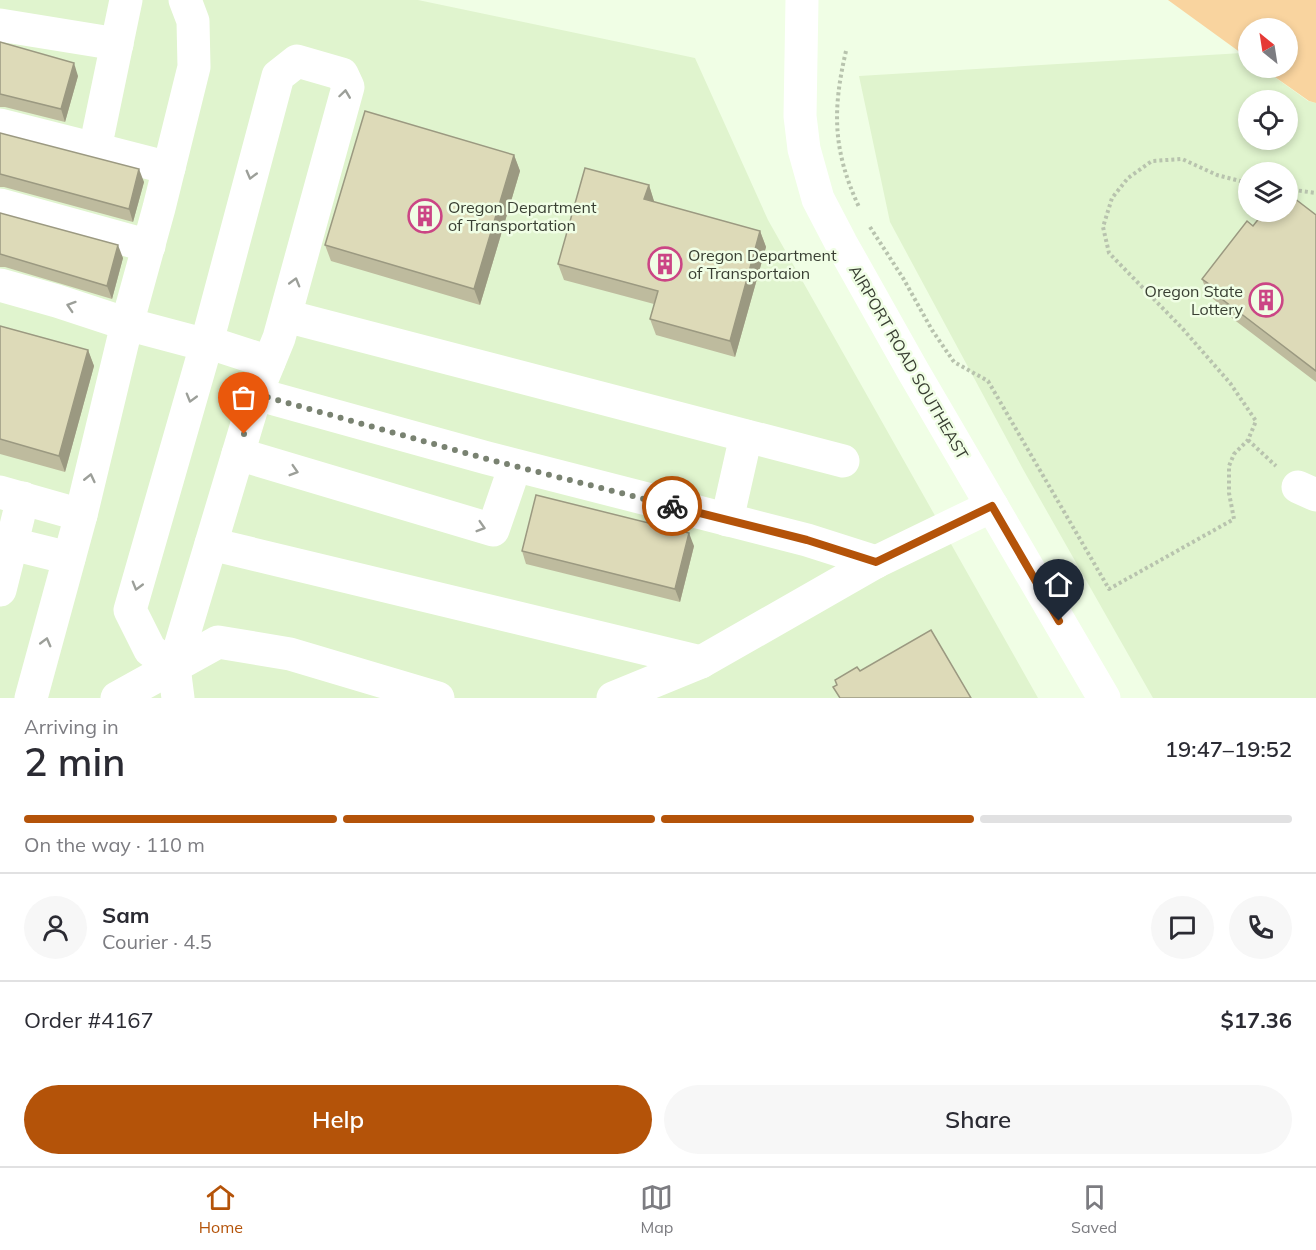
<!DOCTYPE html>
<meta charset="utf-8">
<style>
body{margin:0;font-family:Mulish,sans-serif;background:#f7f7f7;color:#2b2b33;height:100vh;display:flex;flex-direction:column;font-size:22px;white-space:nowrap}
*{box-sizing:border-box;margin:0}
p{font-size:20px;color:#7c7c81}
.icon{flex:none;width:33px;height:33px;fill:none;stroke:currentColor;stroke-width:2;stroke-linecap:round;stroke-linejoin:round}
.map{position:relative;height:698px;overflow:hidden}
.sheet{display:flex;flex-direction:column;background:#fff;flex:1}
.sheet>*{flex:none}
.needle{width:39px;rotate:330deg}
.controls{position:absolute;left:1238px;top:18px;display:grid;gap:12px}
.controls a{display:grid;place-items:center;width:60px;height:60px;border-radius:50%;background:#fff;box-shadow:0 3px 9px #0003;font-size:30px}
.pin{position:absolute;display:grid;place-items:center;width:51px;height:51px;color:#fff;margin:-62px -26px;border-radius:50% 50% 50% 0;rotate:-45deg;box-shadow:0 0 6px #0007}
.pin .icon{rotate:45deg}
.courier{position:absolute;display:grid;place-items:center;width:60px;height:60px;margin:-30px;border:4px solid #b45309;border-radius:50%;background:#fff;color:#222;box-shadow:0 2px 8px #0007}
.head em{font-style:normal;font-weight:600}
.head div{display:flex;flex-direction:column-reverse}
.head{display:flex;align-items:center;justify-content:space-between;height:102px;padding:0 24px}
h1{font-size:39px;font-weight:600;line-height:45px}
.bar{display:grid;grid-template-columns:repeat(4,1fr);gap:9px 6px;align-content:center;height:72px;padding:0 24px}
.bar i{height:8px;border-radius:4px;background:#e1e1e2}
.bar .active{background:#b45309}
.bar p{grid-column:span 4}
.line{display:flex;align-items:center;gap:15px;padding:0 24px;border-top:2px solid #e1e1e2}
.line div{flex:1}
.round{display:grid;place-items:center;flex:none;width:63px;height:63px;border-radius:32px;background:#f7f7f7}
.action{display:flex;gap:12px;margin-top:auto;padding:12px 24px}
.action a{flex:1;height:69px;border-radius:36px;background:#b45309;color:#fff;font-size:24px;font-weight:600;line-height:69px;text-align:center}
.action a+a{background:#f7f7f7;color:#2b2b33}
.menu{display:flex;justify-content:space-around;align-items:center;height:84px;border-top:2px solid #e1e1e2;background:#fff;font-size:16px;color:#7c7c81}
.menu a{display:grid;justify-items:center;gap:3px}
.menu .active{color:#b45309}
.map>svg:first-child{display:block}
.built{fill:#e0f4ce;fill-rule:evenodd}
.green{fill:#f9d49f}
.lines{fill:none;stroke-linecap:round;stroke-linejoin:round}
.path{stroke:#b8c3ae;stroke-width:4;stroke-dasharray:3 3;stroke-linecap:butt}
.minor{stroke:#fff;stroke-width:33}
.major{stroke:#fff;stroke-width:33}
.wall{fill:#bebb9e}
.shaded-wall{fill:#9b9981}
.building{fill:#dddab8;stroke:#9b9981;stroke-width:1.5}
.oneway{stroke:#9c9f99}
.done{stroke:#798271;stroke-width:6;stroke-dasharray:0 10.8}
.route{stroke:#b45309;stroke-width:8}
.labels{text-anchor:middle;stroke-width:5;stroke-linejoin:round;paint-order:stroke}
.poi-label{font-size:16px;fill:#393f33;stroke:#f0fee5;text-anchor:start}
.street-label{font-size:16px;fill:#393f33;stroke:#f0fee5}
</style>
<div class="map">
<svg width="1316" height="698" viewBox="0 0 1316 698">
<rect width="100%" height="100%" fill="#f0fee5"/>
<g class="built">
<polygon points="0,0 418,0 695,58 768,220 1038,698 0,698"/>
<path d="M 1242,53 L 1248,58 L 1248,68 L 1262,68 L 1308,101 L 1316,103 L 1316,698 L 1153,698 L 1024,471 L 890,222 L 859,76 ZM 1248,100 L 1287,100 L 1287,140 L 1248,140 ZM 1248,172 L 1287,172 L 1287,212 L 1248,212 Z"/>
</g>
<polygon class="green" points="1168,0 1316,0 1316,103 1309,101 1262,68 1287,68 1287,28 1248,28 1248,58"/>
<g class="lines">
<g class="path">
<path d="M 846,51 C 832,111 833,151 859,207"/>
<polyline points="1287,189 1316,193"/>
<polyline points="870,227 903,278 932,330 954,362 988,381 1109,589 1234,519 1229,493 1229,466 1234,454 1248,440 1256,421 1230,383 1182,328 1109,253 1103,227 1112,198 1128,178 1152,161 1182,159 1217,175 1248,183"/>
<polyline points="1248,440 1276,466"/>
</g>
<g class="minor">
<polyline points="126,0 95,149 169,168"/>
<polyline points="0,25 117,44"/>
<polyline points="0,125 95,149"/>
<polyline points="0,205 149,246"/>
<polyline points="0,285 57,301 127,324 191,341 207,342 269,362"/>
<polyline points="286,316 843,461"/>
<polyline points="238,454 493,530 515,466"/>
<polyline points="1298,487 1316,495"/>
<polyline points="0,492 81,515 127,324 159,208 194,67 193,21 185,0"/>
<polyline points="727,520 746,436"/>
<polyline points="0,541 69,558"/>
<polyline points="211,544 701,662"/>
<polyline points="0,590 23,498"/>
<polyline points="174,667 150,650 130,610 207,342 278,76 297,61 342,74 348,87 279,338 256,394"/>
<polyline points="31,698 81,515"/>
<polyline points="117,698 218,642 290,654 438,698"/>
<polyline points="178,698 174,667 256,394 487,458 807,540 876,562"/>
<polyline points="613,698 701,662 876,562 992,506"/>
</g>
<polyline class="major" points="802,0 800,116 804,149 818,199 841,243 913,371 1104,698"/>
</g>
<g class="wall">
<polygon points="0,42 78,76 65,122 5,107 0,107"/>
<polygon points="0,133 144,182 133,222 4,187 0,187"/>
<polygon points="514,155 520,171 480,305 331,261 325,245"/>
<polygon points="649,185 654,202 760,231 766,247 735,357 656,335 650,319 654,304 564,280 558,264"/>
<polygon points="0,213 123,258 112,299 5,267 0,267"/>
<polygon points="1316,215 1316,382 1220,309 1217,302 1208,295 1202,279 1253,226"/>
<polygon points="0,326 88,350 94,366 65,472 0,454"/>
<polygon points="694,546 680,602 526,564 522,551"/>
</g>
<g class="shaded-wall">
<polygon points="74,63 78,76 65,122 61,109"/>
<polygon points="514,155 520,171 480,305 474,289"/>
<polygon points="139,169 144,182 133,222 129,209"/>
<polygon points="649,185 654,201 650,215 644,199"/>
<polygon points="760,231 766,247 735,357 730,341"/>
<polygon points="118,245 123,258 112,299 107,286"/>
<polygon points="88,350 94,366 65,472 59,456"/>
<polygon points="689,533 694,546 680,602 675,589"/>
</g>
<g class="building">
<polygon points="0,42 74,63 61,109 0,94"/>
<polygon points="365,111 514,155 474,289 325,245"/>
<polygon points="0,133 139,169 129,209 0,174"/>
<polygon points="585,168 649,185 644,199 760,231 730,341 650,319 658,291 558,264"/>
<polygon points="1290,195 1316,215 1316,371 1214,293 1216,289 1202,279 1247,221 1253,226 1264,212 1287,212 1287,197"/>
<polygon points="0,213 118,245 107,286 0,254"/>
<polygon points="0,326 88,350 59,456 0,439"/>
<polygon points="536,495 689,533 675,589 522,551"/>
<polygon points="931,630 971,698 840,698 833,687 837,685 835,680 857,667 860,671"/>
</g>
<defs><path id="oneway-chevron" d="M-2-3.5L2.5 0L-2 3.5" fill="none" stroke-width="1.6" stroke-linecap="round" stroke-linejoin="round" transform="scale(1.5)"/></defs>
<g class="oneway">
<use href="#oneway-chevron" transform="translate(345 94) rotate(-82)"/>
<use href="#oneway-chevron" transform="translate(251 175) rotate(105)"/>
<use href="#oneway-chevron" transform="translate(295 282) rotate(-74)"/>
<use href="#oneway-chevron" transform="translate(71 306) rotate(-162)"/>
<use href="#oneway-chevron" transform="translate(191 398) rotate(106)"/>
<use href="#oneway-chevron" transform="translate(294 471) rotate(17)"/>
<use href="#oneway-chevron" transform="translate(90 478) rotate(-77)"/>
<use href="#oneway-chevron" transform="translate(481 527) rotate(17)"/>
<use href="#oneway-chevron" transform="translate(137 586) rotate(106)"/>
<use href="#oneway-chevron" transform="translate(46 642) rotate(-75)"/>
</g>
<g class="lines">
<polyline class="done" points="244,434 256,394 487,459 672,506"/>
<polyline class="route" points="672,506 807,540 876,562 992,506 1059,621"/>
</g>
<defs>
<symbol id="building-ring" viewBox="-11 -11 22 22"><circle r="9.5" fill="#f0fee5" stroke="#cb4585" stroke-width="1.5"/><path d="M-4-6H4V6H1V3H-1V6H-4ZM-2.5-4.3h1.7v1.8h-1.7ZM.8-4.3h1.7v1.8H.8ZM-2.5-1h1.7V.8h-1.7ZM.8-1h1.7V.8H.8Z" fill="#cb4585"/></symbol>
</defs>
<g fill-rule="evenodd">
<use href="#building-ring" x="406" y="197" width="38" height="38"/>
<use href="#building-ring" x="646" y="245" width="38" height="38"/>
<use href="#building-ring" x="1247" y="281" width="38" height="38"/>
</g>
<g class="labels">
<g class="poi-label">
<text x="448" y="213">Oregon Department<tspan x="448" dy="18">of Transportation</tspan></text>
<text x="688" y="261">Oregon Department<tspan x="688" dy="18">of Transportaion</tspan></text>
<text x="1243" y="297" text-anchor="end">Oregon State<tspan x="1243" dy="18">Lottery</tspan></text>
</g>
<g class="street-label">
<text transform="translate(909 362) rotate(60)" y="6">AIRPORT ROAD SOUTHEAST</text>
</g>
</g>
</svg>
<div class="controls">
<a><svg class="needle" viewBox="-14 -14 28 28"><path d="M0-13l5 13h-10z" fill="#e53935"/><path d="M0 13l5-13h-10z" fill="#7c7c81"/></svg></a>
<a><svg class="icon" aria-label="locate" viewBox="0 0 24 24"><circle cx="12" cy="12" r="6"/><path d="M12 2v4M12 18v4M2 12h4M18 12h4"/></svg></a>
<a><svg class="icon" aria-label="layers" viewBox="0 0 24 24"><path d="M12 4l9 5-9 5-9-5zM3 14l9 5 9-5"/></svg></a>
</div>
<div class="pin" style="left:244px;top:434px;background:#ea580c"><svg class="icon" aria-label="bag" viewBox="0 0 24 24"><path d="M5 8h14l-1 12H6zM9 8a3 3 0 0 1 6 0"/></svg></div>
<div class="pin" style="left:1059px;top:621px;background:#1f2937"><svg class="icon" aria-label="home" viewBox="0 0 24 24"><path d="M3 11l9-7 9 7M6 9v11h12V9"/></svg></div>
<div class="courier" style="left:672px;top:506px"><svg class="icon" aria-label="bike" viewBox="0 0 24 24"><circle cx="6" cy="16" r="4"/><circle cx="18" cy="16" r="4"/><path d="M6 16l4-8h5l3 8M10 8l3 8H6M13 5h3"/></svg></div>
</div>
<section class="sheet">
<div class="head"><div><h1>2 min</h1><p>Arriving in</p></div><em>19:47–19:52</em></div>
<div class="bar"><i class="active"></i><i class="active"></i><i class="active"></i><i></i><p>On the way · 110 m</p></div>
<div class="line" style="height:108px"><a class="round"><svg class="icon" aria-label="person" viewBox="0 0 24 24"><circle cx="12" cy="8" r="4"/><path d="M4 21q1-7 8-7t8 7"/></svg></a><div><b>Sam</b><p>Courier · 4.5</p></div><a class="round"><svg class="icon" aria-label="chat" viewBox="0 0 24 24"><path d="M4 5h16v11H9l-5 4z"/></svg></a><a class="round"><svg class="icon" aria-label="phone" viewBox="0 0 24 24"><path d="M5 4h4l2 5-3 2q2 4 5 5l2-3 5 2v4C11 20 4 13 5 4z"/></svg></a></div>
<div class="line" style="height:78px"><div>Order #4167</div><b>$17.36</b></div>
<div class="action"><a>Help</a><a>Share</a></div>
</section>
<nav class="menu">
<a class="active"><svg class="icon" aria-label="home" viewBox="0 0 24 24"><path d="M3 11l9-7 9 7M6 9v11h12V9"/></svg>Home</a>
<a><svg class="icon" aria-label="map" viewBox="0 0 24 24"><path d="M3 6l6-2 6 2 6-2v14l-6 2-6-2-6 2zM9 4v14M15 6v14"/></svg>Map</a>
<a><svg class="icon" aria-label="saved" viewBox="0 0 24 24"><path d="M7 4h10v16l-5-4-5 4z"/></svg>Saved</a>
</nav>
